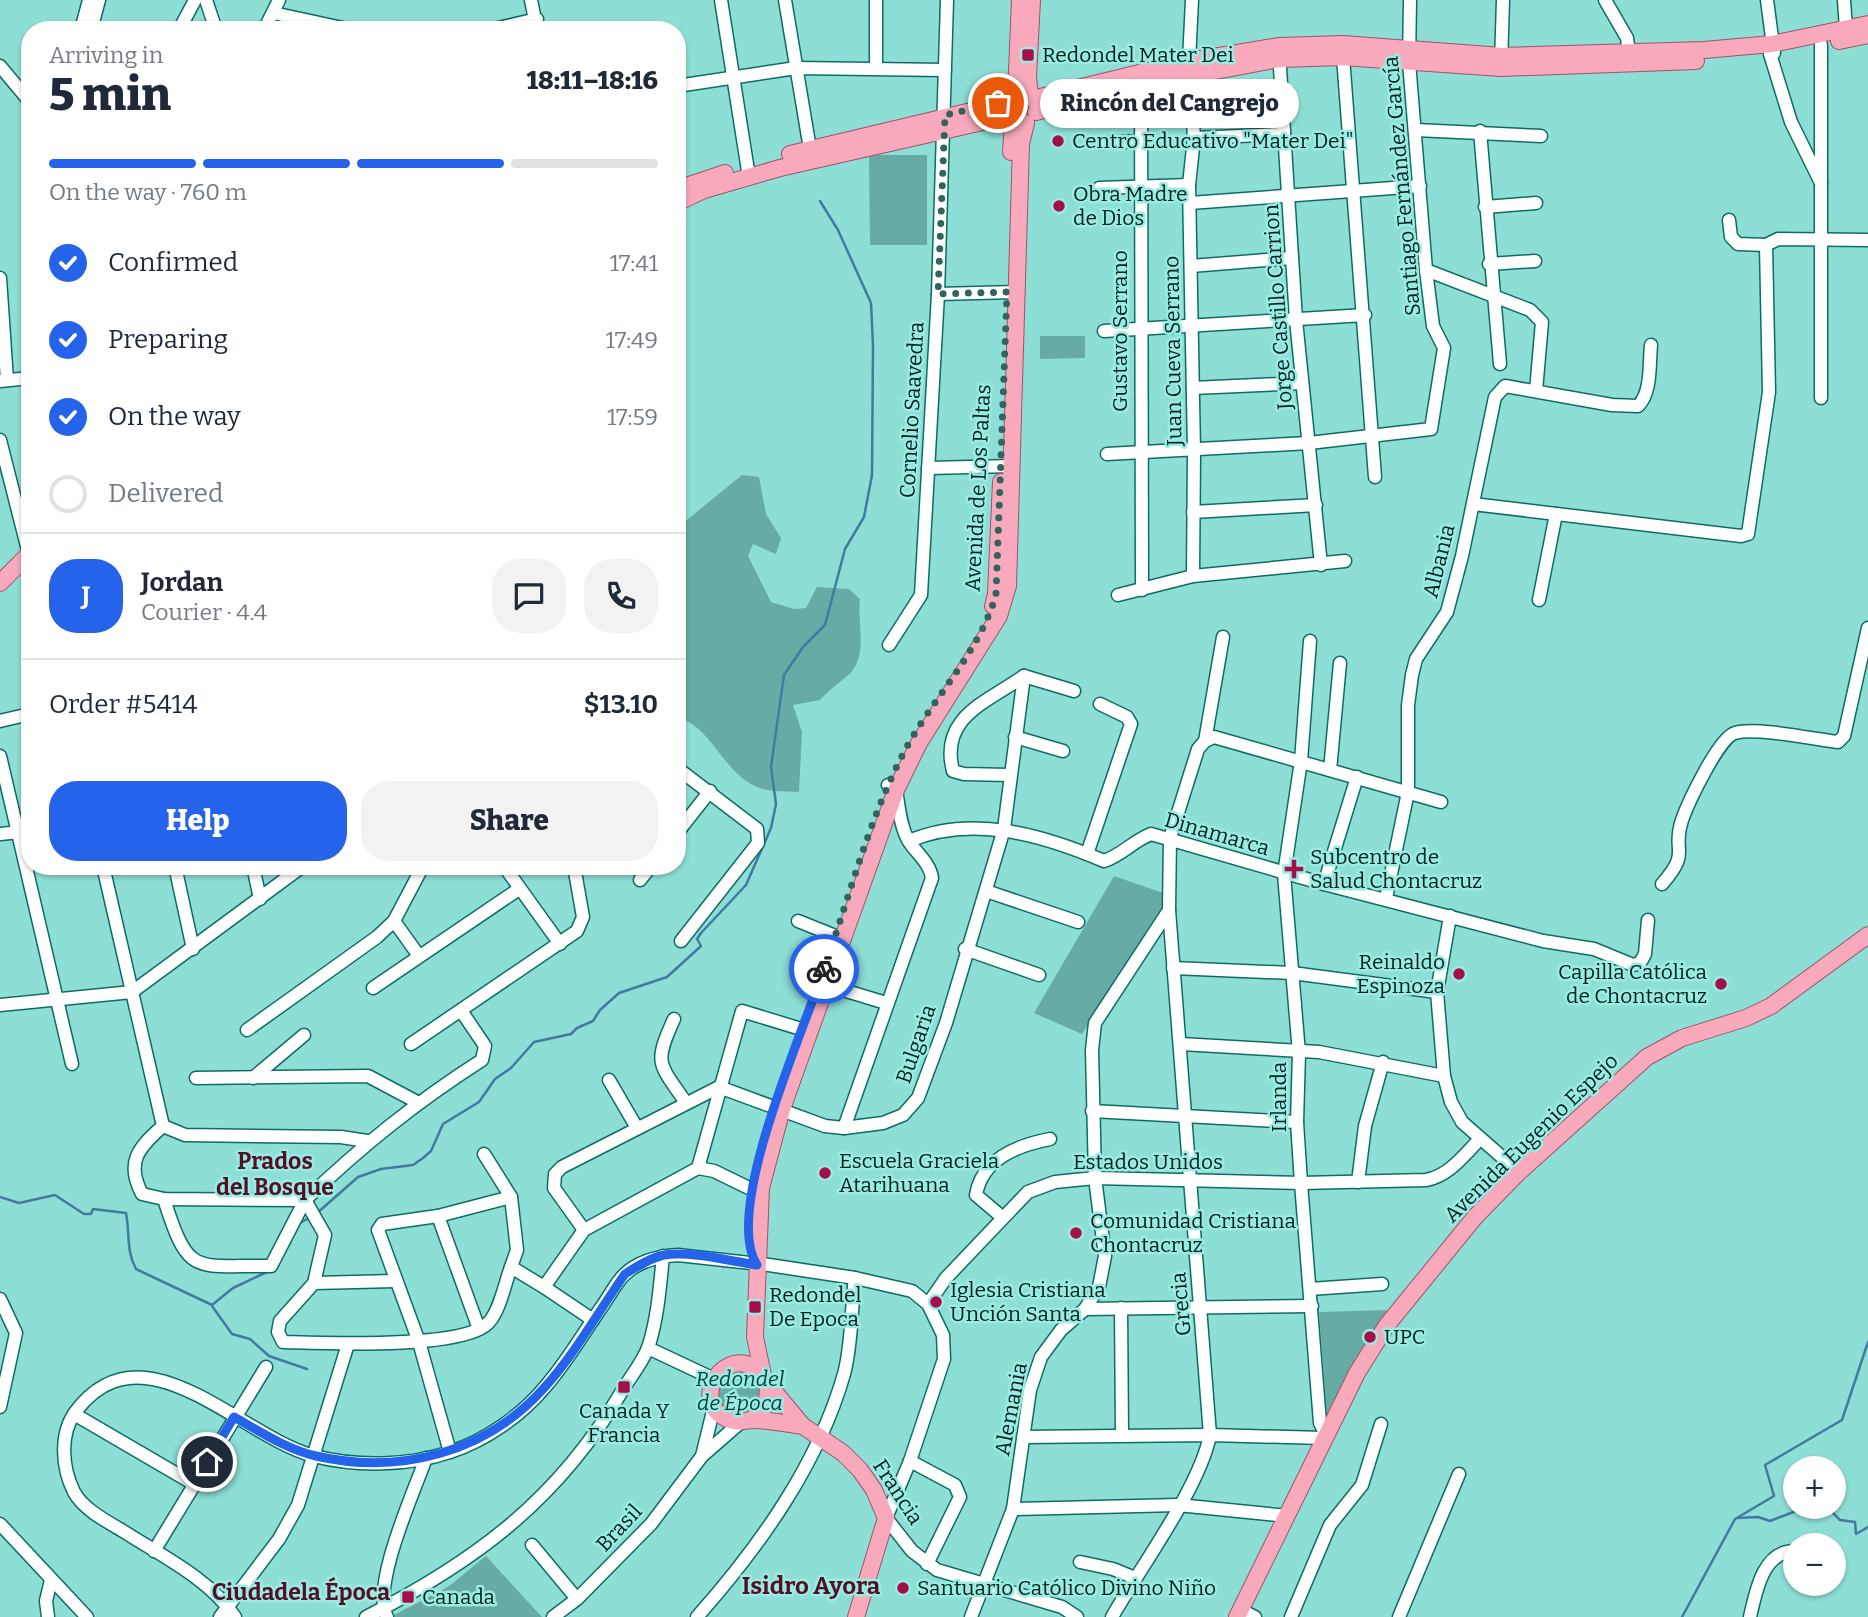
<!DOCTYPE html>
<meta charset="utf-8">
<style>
body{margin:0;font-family:Bitter,serif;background:#f2f2f3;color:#1f2937;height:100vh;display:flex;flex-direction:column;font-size:26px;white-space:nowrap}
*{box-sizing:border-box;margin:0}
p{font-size:23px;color:#747a83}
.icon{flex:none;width:38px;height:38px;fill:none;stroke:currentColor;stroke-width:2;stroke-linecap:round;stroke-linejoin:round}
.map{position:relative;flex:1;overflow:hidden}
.details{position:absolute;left:21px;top:21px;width:665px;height:854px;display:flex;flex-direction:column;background:#fff;border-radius:28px;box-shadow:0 2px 5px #0004}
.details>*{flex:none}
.buttons{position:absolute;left:1783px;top:1456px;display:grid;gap:14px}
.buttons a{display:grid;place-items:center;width:63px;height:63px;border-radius:50%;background:#fff;box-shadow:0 2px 5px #0004;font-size:35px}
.pin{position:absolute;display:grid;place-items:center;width:60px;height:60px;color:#fff;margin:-30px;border:4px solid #fff;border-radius:50%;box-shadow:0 2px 7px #0007}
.courier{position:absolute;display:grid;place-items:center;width:70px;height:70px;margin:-35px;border:5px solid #2563eb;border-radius:50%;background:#fff;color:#222;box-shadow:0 2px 9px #0007}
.bubble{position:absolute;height:49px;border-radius:24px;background:#fff;box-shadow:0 2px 5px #0004;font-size:23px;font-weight:800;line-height:49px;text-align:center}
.headline em{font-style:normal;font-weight:800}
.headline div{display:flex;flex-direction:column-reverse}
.headline{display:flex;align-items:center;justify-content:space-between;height:119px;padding:0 28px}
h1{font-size:46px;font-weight:800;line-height:52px}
.bar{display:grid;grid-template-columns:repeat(4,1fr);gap:10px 7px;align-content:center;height:84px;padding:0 28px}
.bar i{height:9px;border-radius:5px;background:#e0e1e3}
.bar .on{background:#2563eb}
.bar p{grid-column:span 4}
.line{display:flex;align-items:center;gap:18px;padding:0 28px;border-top:2px solid #e0e1e3}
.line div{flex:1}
.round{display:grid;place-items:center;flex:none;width:74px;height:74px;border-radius:28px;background:#f2f2f3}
ol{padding:0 28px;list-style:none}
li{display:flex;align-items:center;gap:21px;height:77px}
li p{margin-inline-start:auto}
li .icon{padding:7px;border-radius:50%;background:#2563eb;color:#fff;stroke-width:4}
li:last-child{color:#747a83}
li i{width:38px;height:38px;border:4px solid #e0e1e3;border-radius:50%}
.cta{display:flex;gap:14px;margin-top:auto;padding:14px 28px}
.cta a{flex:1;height:80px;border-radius:28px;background:#2563eb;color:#fff;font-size:28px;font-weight:800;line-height:80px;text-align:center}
.cta a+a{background:#f2f2f3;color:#1f2937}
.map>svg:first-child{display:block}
.green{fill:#67aca4}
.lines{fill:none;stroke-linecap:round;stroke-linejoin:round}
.stream{stroke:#427aa2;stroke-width:2.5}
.minor-casing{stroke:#0c6d66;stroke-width:15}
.major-casing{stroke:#9e5468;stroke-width:18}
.minor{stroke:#fff;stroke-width:12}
.major{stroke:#f8a9bc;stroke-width:16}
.done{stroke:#31645e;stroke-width:7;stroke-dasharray:0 12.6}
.route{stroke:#2563eb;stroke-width:9}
.poi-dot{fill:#a40e49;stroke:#9aece3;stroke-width:2.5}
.labels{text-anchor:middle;stroke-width:5;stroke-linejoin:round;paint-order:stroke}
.poi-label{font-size:21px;fill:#00211e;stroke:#9aece3;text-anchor:start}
.street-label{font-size:21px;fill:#00211e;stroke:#9aece3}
.park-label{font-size:21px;font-style:italic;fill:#07413d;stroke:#9aece3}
.neighbourhood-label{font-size:23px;font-weight:bold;fill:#530f25;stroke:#9aece3}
.quarter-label{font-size:24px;font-weight:bold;fill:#530f25;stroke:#9aece3}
</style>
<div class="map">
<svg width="1868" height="1617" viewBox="0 0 1868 1617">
<rect width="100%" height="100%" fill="#8ddfd6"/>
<g class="green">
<polygon points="869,155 927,155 927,245 870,245"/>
<polygon points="1040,336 1085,336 1085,358 1040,359"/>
<path d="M 742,475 L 759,477 L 766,514 L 781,538 L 776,554 L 753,544 L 748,556 L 771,602 L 794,609 L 806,608 L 817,587 L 849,589 L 860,599 C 857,622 867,649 853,670 C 847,678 829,689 820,700 L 793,705 L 802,732 L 799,792 C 787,791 771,792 760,788 C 724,776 713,727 677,717 L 677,528 Z"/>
<polygon points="1114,876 1163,893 1165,909 1082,1034 1034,1013"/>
<polygon points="1387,1310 1327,1417 1319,1312"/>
<path d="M 740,1368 L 762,1382 L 759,1405 C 733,1422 716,1413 718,1381 Z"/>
<polygon points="486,1556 542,1617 390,1617 448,1587"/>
</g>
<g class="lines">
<g class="stream">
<path d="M 0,1197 L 19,1203 L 55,1195 L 84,1214 L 91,1214 L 93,1209 L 126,1213 C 130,1233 126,1251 136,1269 L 212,1305 L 233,1288 L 271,1270"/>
<polyline points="316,1214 358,1177 381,1169 413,1165 423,1158 431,1151 443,1124 479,1102 495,1079 511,1068 534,1042 571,1034 577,1028 593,1021 600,1010 619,993 667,977 701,946 697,939 701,933 746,885 771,828 776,804 771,767 784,675 803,647 825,625 845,549 864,517 872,475 873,346 871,303 838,230 820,201"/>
<polyline points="298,1224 311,1217"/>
<polyline points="212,1306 232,1334 250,1339 269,1356 307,1369"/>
<polyline points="1737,1518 1758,1517 1770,1521 1796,1511 1821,1513 1830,1510 1840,1520 1855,1522 1856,1534 1868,1527"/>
<polyline points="1682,1617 1735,1519 1774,1496 1765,1465 1842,1420 1868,1342"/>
</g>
<defs>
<g id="minor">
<polyline points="206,0 216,30"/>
<polyline points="531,0 537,30"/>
<polyline points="721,0 749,177"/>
<polyline points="785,0 811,155"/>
<polyline points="876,0 876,68"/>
<polyline points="1192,0 1189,61 1194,138 1189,185 1194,451 1193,576"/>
<polyline points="1605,0 1627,38 1629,52"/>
<polyline points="1767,0 1774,53"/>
<polyline points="1844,0 1846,29"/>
<polyline points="273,13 352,30"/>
<polyline points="81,30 89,0"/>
<polyline points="91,30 99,0"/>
<polyline points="179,30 195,0"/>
<polyline points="264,30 279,0"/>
<polyline points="490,30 537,19"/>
<polyline points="1821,45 1821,398"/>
<polyline points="1279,52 1296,320 1321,565"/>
<polyline points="1770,54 1791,122 1821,183"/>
<polyline points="1343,57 1375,477"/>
<polyline points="1501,64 1503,0"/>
<polyline points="0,66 30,102"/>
<polyline points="1141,79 1142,590"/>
<polyline points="677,86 796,68 945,70"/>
<polyline points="1416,130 1541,136"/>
<polyline points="1480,131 1500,364"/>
<polyline points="1194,138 1284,134"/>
<polyline points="1099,143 1140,141"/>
<polyline points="1099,188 1189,185"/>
<polyline points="1190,203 1420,186"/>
<polyline points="1485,207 1536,203"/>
<polyline points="1729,220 1731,237 1738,244 1766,245 1778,239 1868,240"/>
<polyline points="1489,264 1535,261"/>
<polyline points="1191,266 1292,258"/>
<polyline points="1426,270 1530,310 1542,322 1536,391"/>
<polyline points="0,278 7,380"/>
<polyline points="938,294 1016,292"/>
<polyline points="1104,331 1365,315"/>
<polyline points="0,381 30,378"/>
<polyline points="1193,388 1302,383"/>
<polyline points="0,440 30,558"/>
<polyline points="1107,454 1309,443 1431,429 1444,348 1433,326 1426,270 1409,62 1410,0"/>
<polyline points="928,468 1012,466"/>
<polyline points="1473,504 1741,536 1748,534 1769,392 1766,245"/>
<polyline points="1193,512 1316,505"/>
<polyline points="1118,595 1193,576 1345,561"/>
<polyline points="1539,600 1556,514"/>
<polyline points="1310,641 1301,761 1284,874 1299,1053 1297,1122 1301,1183 1320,1423 1325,1433"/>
<polyline points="889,645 921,595 938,294 947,0"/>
<polyline points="1024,676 1074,691"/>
<polyline points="0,721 30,714"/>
<polyline points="1015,737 1063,751"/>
<polyline points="1205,741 1214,737 1441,802"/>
<polyline points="0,756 72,1064"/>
<polyline points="677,768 757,829 758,843 681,941"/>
<polyline points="1330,770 1340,663"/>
<path d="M 1009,775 L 964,774 L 953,771 C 939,717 987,702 1024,676"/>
<polyline points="677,833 710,791"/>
<polyline points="0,834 30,831"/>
<path d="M 909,841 C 972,814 1043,835 1104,861 C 1122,855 1133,841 1151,834 L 1324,884 L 1543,941 L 1594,949 L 1633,965 L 1640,963 L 1645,954 L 1648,920"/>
<polyline points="1087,854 1131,724 1127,717 1100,704"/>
<path d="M 103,866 L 163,1126 C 139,1147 125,1162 142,1194 L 164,1199 L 305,1200 C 363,1145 415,1103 482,1060 L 485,1046 L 462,1012"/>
<polyline points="175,866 193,949"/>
<polyline points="253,866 260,899"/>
<polyline points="504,866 560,944"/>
<polyline points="640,880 651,866"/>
<polyline points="1324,884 1357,777"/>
<path d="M 1662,884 C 1692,850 1671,852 1682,820 C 1688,803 1719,737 1735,733 C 1757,727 1814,739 1838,742 L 1844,736 L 1868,628"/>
<polyline points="986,891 1078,922"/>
<path d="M 1386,898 L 1408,792 L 1408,705 L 1412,675 L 1416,659 L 1447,612 L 1462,556 L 1495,397 L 1505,386 L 1612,405 L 1638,406 C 1652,392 1649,364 1651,345"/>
<polyline points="1450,916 1437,992 1444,1076 1451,1102 1462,1122 1519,1172"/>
<polyline points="394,921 419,956"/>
<polyline points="798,921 843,939"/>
<polyline points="965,949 1039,975"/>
<polyline points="1173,968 1292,973 1437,992"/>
<polyline points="820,983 886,1003"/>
<polyline points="373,988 519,889"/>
<polyline points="0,1005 132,992 303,866"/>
<path d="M 674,1019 C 653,1065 659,1063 686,1103"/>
<polyline points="247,1030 377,937 394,921 423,866"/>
<polyline points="411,1044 577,931 583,917 574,866"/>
<polyline points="1181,1044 1319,1052 1444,1076"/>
<polyline points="196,1078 368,1076 417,1102"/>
<polyline points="253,1078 304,1035"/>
<polyline points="609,1080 637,1128"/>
<polyline points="1092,1111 1297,1122"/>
<polyline points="163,1126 185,1135 341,1137 367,1141"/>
<path d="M 844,1128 L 932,878 C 930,863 916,853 908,840 C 900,825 899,807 896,790 L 888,785"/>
<polyline points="484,1154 511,1197 517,1250 511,1267"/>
<polyline points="698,1168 742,1011 811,1032"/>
<polyline points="1358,1182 1365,1126 1383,1062"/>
<path d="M 164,1199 C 189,1278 194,1265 271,1266 L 305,1200 L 325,1235 L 314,1283 L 280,1321 L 278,1332 L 283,1342 C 321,1343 465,1350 489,1322 C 500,1310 505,1283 511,1267 L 544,1287"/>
<polyline points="438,1216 479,1329"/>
<path d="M 1002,1217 L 976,1195 C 982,1158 1019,1145 1050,1139"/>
<polyline points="584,1230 554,1188 555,1174 562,1167 719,1087 825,1126 844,1128 883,1123 903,1115 918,1098 946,1023 1004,829 1024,676"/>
<polyline points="314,1283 395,1281"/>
<polyline points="1310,1289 1382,1284"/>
<polyline points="0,1299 16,1333 0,1407"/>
<path d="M 928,1304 L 946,1278 L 1028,1192 L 1055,1182 L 1095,1178 L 1301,1183 L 1426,1180 C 1449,1176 1464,1155 1480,1139"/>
<polyline points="1121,1308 1122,1435"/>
<polyline points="1085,1309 1312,1306"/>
<polyline points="593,1320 544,1287 584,1230 698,1168 714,1171 751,1189"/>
<polyline points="648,1348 714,1379"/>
<polyline points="74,1414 194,1484"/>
<polyline points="1023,1437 1210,1435 1323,1438"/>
<polyline points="450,1452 419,1342 378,1230 382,1224 438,1216 511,1197"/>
<polyline points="702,1456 714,1407"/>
<polyline points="910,1461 955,1485 960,1497 927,1564"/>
<polyline points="1013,1509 1178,1505 1288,1516"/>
<polyline points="0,1524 87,1617"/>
<polyline points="532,1545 577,1599"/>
<polyline points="154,1551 266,1367"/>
<polyline points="1080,1562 1113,1569 1135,1578"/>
<polyline points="1241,1610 1255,1617"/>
<polyline points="48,1617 46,1601 51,1580"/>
<polyline points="220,1617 279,1539 298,1505 348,1344"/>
<path d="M 235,1617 C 210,1579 160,1555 123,1531 C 106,1521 83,1509 74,1492 C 62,1468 59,1434 76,1411 C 144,1322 239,1436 314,1456 C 357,1467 409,1466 450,1452 C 485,1441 522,1415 545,1387 C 567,1362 584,1332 603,1305 C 610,1295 616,1283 624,1275 C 638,1261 660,1256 678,1255 L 769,1265 L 855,1278 L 912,1291 L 928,1304 L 943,1335 L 944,1359 L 910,1461 L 886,1518 L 912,1551 L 937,1570 L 1062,1607 L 1077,1617"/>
<path d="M 366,1617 C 476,1561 559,1499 622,1391 C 630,1377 644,1361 649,1345 C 658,1316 660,1285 663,1256"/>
<path d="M 387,1617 C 371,1586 414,1492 426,1458"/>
<polyline points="553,1617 577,1599 651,1524 702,1456 741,1422"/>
<path d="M 697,1617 C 759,1547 818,1465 844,1374 C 852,1345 851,1309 855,1278"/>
<polyline points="971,1617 1013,1509 1030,1390 1041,1357 1061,1330 1085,1309 1099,1287 1105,1256 1095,1178 1092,1050 1095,1023 1169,910"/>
<path d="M 1112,1617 C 1140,1568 1200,1487 1210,1435 L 1169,910 L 1170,838 L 1198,749 L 1205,741 L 1223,637"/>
<polyline points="1291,1617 1330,1525 1362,1485 1381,1424"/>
<polyline points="1399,1617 1459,1474"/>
<path d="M 1750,1617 C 1756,1591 1763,1550 1796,1551"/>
</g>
<g id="major">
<polyline points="1839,41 1868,35"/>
<polyline points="1016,95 1020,0"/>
<polyline points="1030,97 1028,77 1032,0"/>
<polyline points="1032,99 1189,61 1279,46 1343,44 1502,56 1704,50 1772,44 1868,24"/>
<polyline points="1036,112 1141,85 1279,59 1343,57 1501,68 1696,61"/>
<polyline points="1011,152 1013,120"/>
<polyline points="790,154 1009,102"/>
<polyline points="677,189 725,173"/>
<polyline points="677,203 704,190 780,168 1009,116"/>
<polyline points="0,583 30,553"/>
<polyline points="993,606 996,594 1001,482"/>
<polyline points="763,1375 755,1337 761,1188 782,1109 896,790 919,743 999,616 1008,586 1021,144 1026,123"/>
<polyline points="768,1384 803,1426 843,1453 860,1470 874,1490 886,1518 856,1617"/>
<path d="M 752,1419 L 767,1405 L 768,1384 C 739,1330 682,1396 727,1419 C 737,1424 744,1420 754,1420 C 770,1420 787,1424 803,1426"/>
<polyline points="1237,1617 1357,1373 1387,1325 1475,1217 1519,1172 1647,1057 1682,1038 1746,1018 1771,1006 1868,935"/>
</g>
</defs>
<use href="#minor" class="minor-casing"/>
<use href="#major" class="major-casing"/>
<use href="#minor" class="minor"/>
<use href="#major" class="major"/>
</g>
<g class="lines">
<path class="done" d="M 824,969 C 849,898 868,822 903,754 C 930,701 981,651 996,594 L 1007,292 L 938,294 L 945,115 L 998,103"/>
<path class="route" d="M 207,1462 L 234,1417 C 259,1431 288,1450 316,1456 C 399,1475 486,1453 544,1388 C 575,1354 598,1312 625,1274 C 636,1267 650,1258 664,1255 C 692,1251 729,1261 757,1265 C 722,1211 804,1030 824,969"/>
</g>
<g class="poi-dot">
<rect x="1021" y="48" width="14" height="14" rx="3.5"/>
<circle cx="1058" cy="141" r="7"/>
<circle cx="1059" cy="206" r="7"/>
<path d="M1290.5 858.5h7v7h7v7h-7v7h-7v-7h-7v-7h7z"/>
<circle cx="1459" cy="974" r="7"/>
<circle cx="1721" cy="984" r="7"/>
<circle cx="825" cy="1173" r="7"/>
<circle cx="1076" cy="1233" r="7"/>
<circle cx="936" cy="1302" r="7"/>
<rect x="748" y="1300" width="14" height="14" rx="3.5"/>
<circle cx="1370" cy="1337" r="7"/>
<rect x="617" y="1380" width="14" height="14" rx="3.5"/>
<circle cx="903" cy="1588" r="7"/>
<rect x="401" y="1590" width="14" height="14" rx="3.5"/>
</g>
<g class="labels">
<g class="poi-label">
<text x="1042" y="62">Redondel Mater Dei</text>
<text x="1072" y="148">Centro Educativo "Mater Dei"</text>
<text x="1073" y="201">Obra Madre<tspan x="1073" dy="24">de Dios</tspan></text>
<text x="1310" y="864">Subcentro de<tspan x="1310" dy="24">Salud Chontacruz</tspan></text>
<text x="1445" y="969" text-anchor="end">Reinaldo<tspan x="1445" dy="24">Espinoza</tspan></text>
<text x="1707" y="979" text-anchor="end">Capilla Católica<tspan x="1707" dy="24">de Chontacruz</tspan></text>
<text x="839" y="1168">Escuela Graciela<tspan x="839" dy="24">Atarihuana</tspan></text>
<text x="1090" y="1228">Comunidad Cristiana<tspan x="1090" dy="24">Chontacruz</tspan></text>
<text x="950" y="1297">Iglesia Cristiana<tspan x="950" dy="24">Unción Santa</tspan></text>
<text x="769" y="1302">Redondel<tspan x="769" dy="24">De Epoca</tspan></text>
<text x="1384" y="1344">UPC</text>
<text x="624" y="1418" text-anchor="middle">Canada Y<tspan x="624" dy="24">Francia</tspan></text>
<text x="917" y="1595">Santuario Católico Divino Niño</text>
<text x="422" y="1604">Canada</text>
</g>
<g class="street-label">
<text transform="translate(1402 186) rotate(-95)" y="7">Santiago Fernández García</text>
<text transform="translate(1278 307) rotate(-94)" y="7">Jorge Castillo Carrion</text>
<text transform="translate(1120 331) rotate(-90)" y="7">Gustavo Serrano</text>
<text transform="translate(1173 351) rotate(-91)" y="7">Juan Cueva Serrano</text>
<text transform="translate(912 410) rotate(-87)" y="7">Cornelio Saavedra</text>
<text transform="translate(978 488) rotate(-87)" y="7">Avenida de Los Paltas</text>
<text transform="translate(1439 561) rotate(-76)" y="7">Albania</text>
<text transform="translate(1217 834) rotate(16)" y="7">Dinamarca</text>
<text transform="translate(916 1044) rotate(-71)" y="7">Bulgaria</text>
<text transform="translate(1279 1097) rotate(-90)" y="7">Irlanda</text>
<text transform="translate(1531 1138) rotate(-44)" y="7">Avenida Eugenio Espejo</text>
<text x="1148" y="1169">Estados Unidos</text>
<text transform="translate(1181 1304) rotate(-95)" y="7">Grecia</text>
<text transform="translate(1011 1409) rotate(-79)" y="7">Alemania</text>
<text transform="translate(898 1492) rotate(57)" y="7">Francia</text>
<text transform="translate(619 1528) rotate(-47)" y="7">Brasil</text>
</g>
<g class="park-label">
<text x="740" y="1386">Redondel<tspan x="740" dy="24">de Época</tspan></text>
</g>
<g class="neighbourhood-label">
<text x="275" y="1169">Prados<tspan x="275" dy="26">del Bosque</tspan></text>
<text x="301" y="1600">Ciudadela Época</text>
</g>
<g class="quarter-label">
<text x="811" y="1594">Isidro Ayora</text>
</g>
</g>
</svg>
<div class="buttons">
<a>+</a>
<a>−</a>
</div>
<div class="pin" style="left:998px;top:103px;background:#ea580c"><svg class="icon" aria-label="bag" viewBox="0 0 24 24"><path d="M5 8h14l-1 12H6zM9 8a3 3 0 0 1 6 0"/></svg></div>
<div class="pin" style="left:207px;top:1462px;background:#1f2937"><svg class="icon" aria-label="home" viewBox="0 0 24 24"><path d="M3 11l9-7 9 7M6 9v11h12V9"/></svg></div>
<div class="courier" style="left:824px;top:969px"><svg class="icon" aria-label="bike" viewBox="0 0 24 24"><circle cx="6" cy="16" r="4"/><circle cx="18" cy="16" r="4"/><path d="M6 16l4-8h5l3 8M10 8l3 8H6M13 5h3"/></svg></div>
<div class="bubble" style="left:1040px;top:79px;width:259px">Rincón del Cangrejo</div>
<section class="details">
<div class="headline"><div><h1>5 min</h1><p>Arriving in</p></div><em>18:11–18:16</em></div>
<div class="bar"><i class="on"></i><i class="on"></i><i class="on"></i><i></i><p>On the way · 760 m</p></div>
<ol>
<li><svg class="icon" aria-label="check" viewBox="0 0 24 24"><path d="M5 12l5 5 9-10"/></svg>Confirmed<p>17:41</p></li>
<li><svg class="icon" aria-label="check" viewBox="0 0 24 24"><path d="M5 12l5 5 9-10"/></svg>Preparing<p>17:49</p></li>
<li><svg class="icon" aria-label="check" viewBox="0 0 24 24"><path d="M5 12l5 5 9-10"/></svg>On the way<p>17:59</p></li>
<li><i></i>Delivered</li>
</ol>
<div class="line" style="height:126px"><b class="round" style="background:#2563eb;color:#fff">J</b><div><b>Jordan</b><p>Courier · 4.4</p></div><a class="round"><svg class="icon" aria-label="chat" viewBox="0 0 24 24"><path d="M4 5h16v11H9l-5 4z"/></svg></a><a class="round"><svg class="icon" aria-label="phone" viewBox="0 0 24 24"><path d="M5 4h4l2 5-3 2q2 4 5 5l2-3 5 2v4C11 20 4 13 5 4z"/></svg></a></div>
<div class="line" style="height:91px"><div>Order #5414</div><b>$13.10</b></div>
<div class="cta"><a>Help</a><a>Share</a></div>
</section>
</div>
